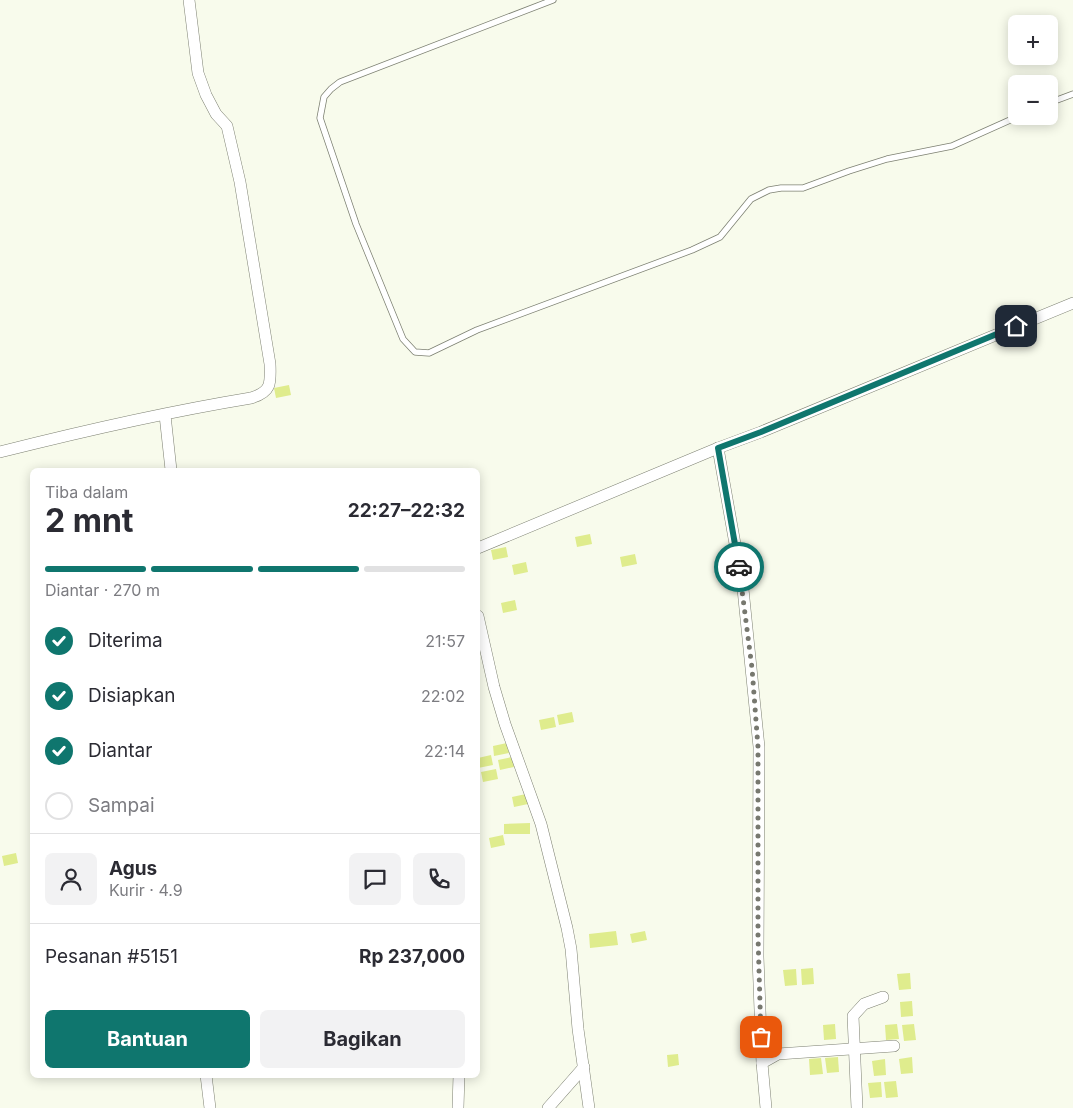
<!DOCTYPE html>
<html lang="id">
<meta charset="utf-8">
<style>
body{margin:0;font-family:Inter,sans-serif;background:#f2f2f3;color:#2b2b33;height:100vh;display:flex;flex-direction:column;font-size:19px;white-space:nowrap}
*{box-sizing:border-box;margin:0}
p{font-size:16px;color:#7c7c81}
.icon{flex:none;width:28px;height:28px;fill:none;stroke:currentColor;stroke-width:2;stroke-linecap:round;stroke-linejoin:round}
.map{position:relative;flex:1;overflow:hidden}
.side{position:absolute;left:30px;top:468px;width:450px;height:610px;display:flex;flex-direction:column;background:#fff;border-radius:8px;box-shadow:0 2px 12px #0003}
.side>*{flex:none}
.tools{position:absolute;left:1008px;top:15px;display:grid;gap:10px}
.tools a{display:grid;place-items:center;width:50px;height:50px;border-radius:8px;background:#fff;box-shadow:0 2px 12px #0003;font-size:25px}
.pin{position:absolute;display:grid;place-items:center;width:42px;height:42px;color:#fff;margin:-21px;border-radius:10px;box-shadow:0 2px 8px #0006}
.courier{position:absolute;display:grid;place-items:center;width:50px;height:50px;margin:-25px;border:4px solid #0f766e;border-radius:50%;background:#fff;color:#222;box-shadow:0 1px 6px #0007}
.head em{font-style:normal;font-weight:700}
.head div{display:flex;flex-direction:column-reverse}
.head{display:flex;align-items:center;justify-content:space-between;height:85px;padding:0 15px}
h1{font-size:32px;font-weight:700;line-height:38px}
.bar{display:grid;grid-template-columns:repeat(4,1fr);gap:8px 5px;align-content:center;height:60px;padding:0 15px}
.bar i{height:6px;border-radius:4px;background:#e1e1e2}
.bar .selected{background:#0f766e}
.bar p{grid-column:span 4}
.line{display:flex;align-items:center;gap:12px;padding:0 15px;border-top:1px solid #e1e1e2}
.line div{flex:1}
.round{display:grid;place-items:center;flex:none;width:52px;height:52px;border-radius:8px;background:#f2f2f3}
ol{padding:0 15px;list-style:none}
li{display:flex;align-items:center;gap:15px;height:55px}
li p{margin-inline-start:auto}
li .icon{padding:5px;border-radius:50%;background:#0f766e;color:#fff;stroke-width:4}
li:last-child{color:#7c7c81}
li i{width:28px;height:28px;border:2px solid #e1e1e2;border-radius:50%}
.cta{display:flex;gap:10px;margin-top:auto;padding:10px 15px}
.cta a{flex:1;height:58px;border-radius:8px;background:#0f766e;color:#fff;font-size:20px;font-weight:700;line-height:58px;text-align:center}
.cta a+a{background:#f2f2f3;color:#2b2b33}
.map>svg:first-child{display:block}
.building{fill:#dfec8d}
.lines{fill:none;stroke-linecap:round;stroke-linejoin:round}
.lane-casing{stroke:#7d8072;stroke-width:7}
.street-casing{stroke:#7d8072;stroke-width:12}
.lane{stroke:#fff;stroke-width:5.5}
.street{stroke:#fff;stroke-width:11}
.done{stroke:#77786f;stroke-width:5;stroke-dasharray:0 9}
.route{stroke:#0f766e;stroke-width:6}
</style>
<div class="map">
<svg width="1073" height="1108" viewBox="0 0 1073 1108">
<rect width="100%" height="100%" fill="#f8fbec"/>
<g class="building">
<polygon points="289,385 291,395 276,398 274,388"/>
<polygon points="590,534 592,544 577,547 575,537"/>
<polygon points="506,547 508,557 493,560 491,550"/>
<polygon points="635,554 637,564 622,567 620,557"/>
<polygon points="526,562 528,572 514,575 512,565"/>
<polygon points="515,600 517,610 503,613 501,603"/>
<polygon points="572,712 574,722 559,725 557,715"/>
<polygon points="554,717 556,727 541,730 539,720"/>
<polygon points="507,743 509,753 494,756 493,746"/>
<polygon points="491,755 493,765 478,768 478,758"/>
<polygon points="512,757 514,767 500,770 498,760"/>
<polygon points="496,769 498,779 483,782 481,772"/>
<polygon points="526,794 528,804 514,807 512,797"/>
<polygon points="530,823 530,834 504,834 504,824"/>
<polygon points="503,835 505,845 491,848 489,838"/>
<polygon points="16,853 18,863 4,866 2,856"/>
<polygon points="616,931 618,945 590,948 589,934"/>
<polygon points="645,931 647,940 632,943 630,934"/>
<polygon points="813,968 814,984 802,985 801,969"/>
<polygon points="796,969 797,985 785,986 783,970"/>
<polygon points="910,973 911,989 899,990 897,974"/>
<polygon points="912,1001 913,1016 901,1017 900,1002"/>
<polygon points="835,1024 836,1039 824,1040 823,1025"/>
<polygon points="897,1024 899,1039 886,1040 885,1025"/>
<polygon points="914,1024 916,1040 904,1041 902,1025"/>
<polygon points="678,1054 679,1065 668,1067 667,1055"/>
<polygon points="838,1057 839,1072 827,1073 825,1058"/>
<polygon points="912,1057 913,1073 901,1074 899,1059"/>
<polygon points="821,1058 823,1074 810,1075 809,1059"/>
<polygon points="885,1059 886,1075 874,1076 872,1061"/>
<polygon points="896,1081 898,1097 886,1098 884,1082"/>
<polygon points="881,1082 882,1097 870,1098 868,1083"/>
</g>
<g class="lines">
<defs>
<g id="lane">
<polyline points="553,0 340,82 331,89 324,97 320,118 356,224 403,339 415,352 429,353 477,330 692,250 720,237 751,199 769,190 781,188 803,188 849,171 887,159 952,146 1019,116"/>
<polyline points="1049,103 1073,94"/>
</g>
<g id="street">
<polyline points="165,415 171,470"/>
<polyline points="718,448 743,589 759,747 758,957 762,1063"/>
<path d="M 0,452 C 83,431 166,412 251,398 C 271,392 271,384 270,364 L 240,182 L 227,126 L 216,114 L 206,95 L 198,73 L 189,0"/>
<polyline points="478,548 718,448 761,432 1073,303"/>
<polyline points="478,616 494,687 505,724 541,824 567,928 571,949 578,1029 589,1108"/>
<polyline points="206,1075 210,1108"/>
<polyline points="458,1108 459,1075"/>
<polyline points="548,1108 584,1067"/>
<polyline points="766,1108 762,1063 778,1054 894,1046"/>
<polyline points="857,1108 853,1016 864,1004 883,997"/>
</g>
</defs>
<use href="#lane" class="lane-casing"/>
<use href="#street" class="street-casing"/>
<use href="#lane" class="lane"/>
<use href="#street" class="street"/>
</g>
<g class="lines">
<polyline class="done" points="739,567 752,668 758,747 758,936 761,1037"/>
<polyline class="route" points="739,567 718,448 761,432 1016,326"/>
</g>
</svg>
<div class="tools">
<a>+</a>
<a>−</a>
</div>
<div class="pin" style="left:761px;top:1037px;background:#ea580c"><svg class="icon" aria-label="bag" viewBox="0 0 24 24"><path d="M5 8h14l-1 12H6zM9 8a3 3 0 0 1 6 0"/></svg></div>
<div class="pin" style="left:1016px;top:326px;background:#1f2937"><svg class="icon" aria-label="home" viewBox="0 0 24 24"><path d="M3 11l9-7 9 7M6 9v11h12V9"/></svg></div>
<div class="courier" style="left:739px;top:567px"><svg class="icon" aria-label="car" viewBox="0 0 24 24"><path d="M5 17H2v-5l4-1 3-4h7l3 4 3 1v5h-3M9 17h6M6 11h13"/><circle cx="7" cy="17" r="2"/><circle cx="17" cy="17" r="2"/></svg></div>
<section class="side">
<div class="head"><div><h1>2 mnt</h1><p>Tiba dalam</p></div><em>22:27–22:32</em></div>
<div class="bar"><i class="selected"></i><i class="selected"></i><i class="selected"></i><i></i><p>Diantar · 270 m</p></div>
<ol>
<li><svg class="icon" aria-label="check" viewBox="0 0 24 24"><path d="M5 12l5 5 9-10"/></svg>Diterima<p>21:57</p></li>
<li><svg class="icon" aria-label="check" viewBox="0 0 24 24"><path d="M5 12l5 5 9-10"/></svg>Disiapkan<p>22:02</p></li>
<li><svg class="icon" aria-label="check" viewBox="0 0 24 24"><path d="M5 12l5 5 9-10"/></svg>Diantar<p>22:14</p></li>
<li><i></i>Sampai</li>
</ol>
<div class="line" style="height:90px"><a class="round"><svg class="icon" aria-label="person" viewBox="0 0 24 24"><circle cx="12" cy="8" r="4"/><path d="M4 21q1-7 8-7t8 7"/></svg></a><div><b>Agus</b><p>Kurir · 4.9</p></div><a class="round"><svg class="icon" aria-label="chat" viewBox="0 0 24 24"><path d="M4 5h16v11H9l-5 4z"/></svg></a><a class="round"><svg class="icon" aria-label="phone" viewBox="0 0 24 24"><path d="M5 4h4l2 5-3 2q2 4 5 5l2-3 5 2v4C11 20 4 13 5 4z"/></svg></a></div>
<div class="line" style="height:65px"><div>Pesanan #5151</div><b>Rp 237,000</b></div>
<div class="cta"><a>Bantuan</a><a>Bagikan</a></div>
</section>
</div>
